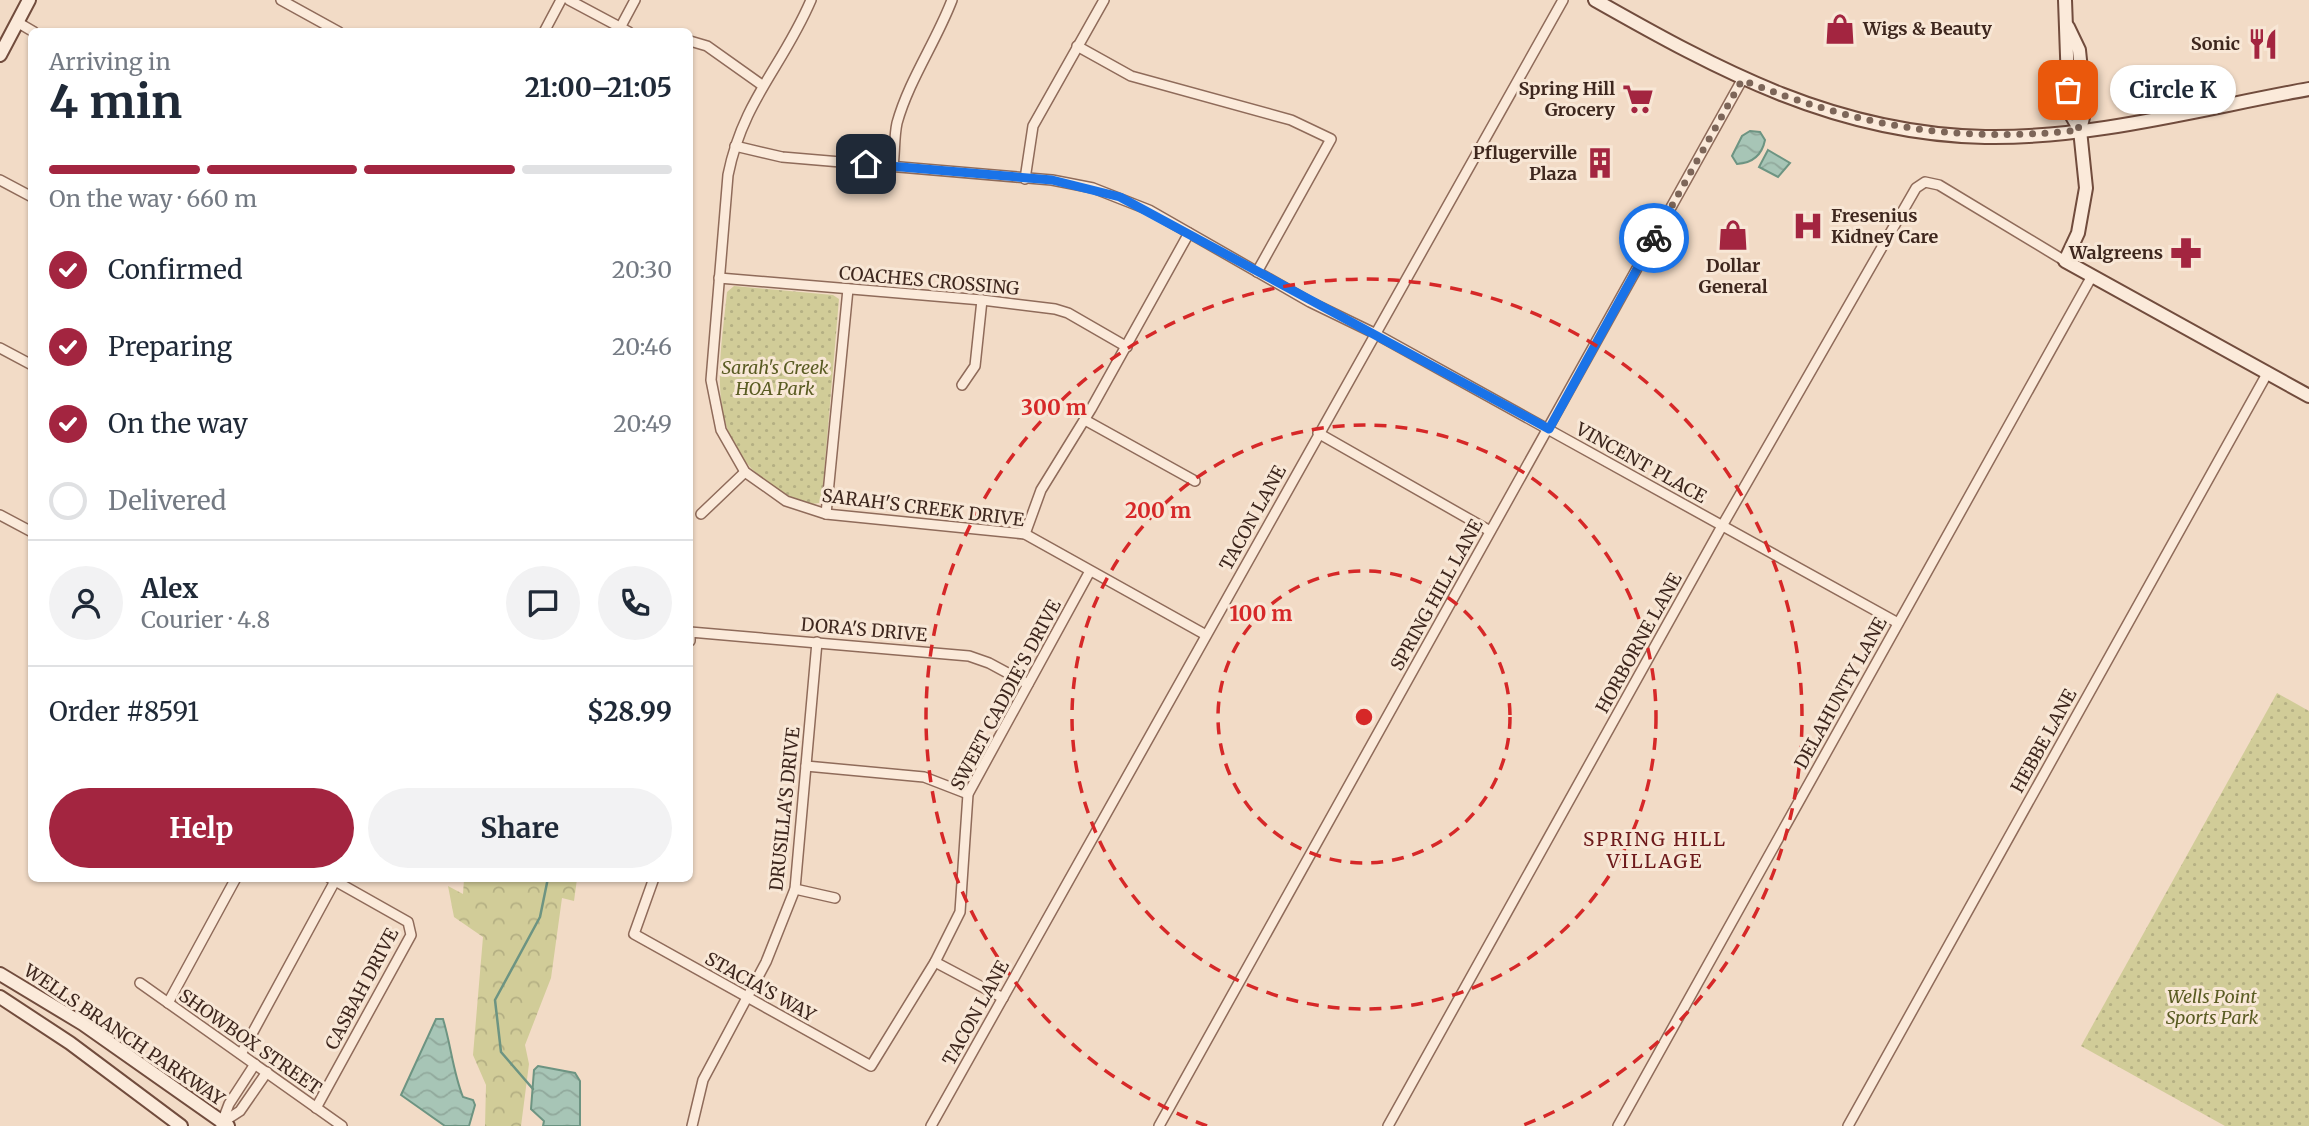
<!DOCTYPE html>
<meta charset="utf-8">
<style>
body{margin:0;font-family:Merriweather,serif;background:#f2f2f3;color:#1f2937;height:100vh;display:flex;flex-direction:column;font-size:26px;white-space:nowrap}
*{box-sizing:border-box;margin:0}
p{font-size:23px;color:#747a83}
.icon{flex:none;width:38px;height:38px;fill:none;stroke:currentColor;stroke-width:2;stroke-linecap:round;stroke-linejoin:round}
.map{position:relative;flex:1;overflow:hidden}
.drawer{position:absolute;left:28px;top:28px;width:665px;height:854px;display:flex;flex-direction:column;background:#fff;border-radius:10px;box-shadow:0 2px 5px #0004}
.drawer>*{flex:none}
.pin{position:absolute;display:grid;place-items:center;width:60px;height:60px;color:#fff;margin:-30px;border-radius:14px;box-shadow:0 4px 10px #0006}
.courier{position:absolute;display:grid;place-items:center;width:70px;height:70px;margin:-35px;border:5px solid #1a73e8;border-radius:50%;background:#fff;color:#222;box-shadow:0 2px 9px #0007}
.bubble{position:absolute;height:49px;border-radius:24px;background:#fff;box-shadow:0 2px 5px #0004;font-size:23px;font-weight:700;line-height:49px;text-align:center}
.summary em{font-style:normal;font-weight:700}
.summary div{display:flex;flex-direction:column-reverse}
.summary{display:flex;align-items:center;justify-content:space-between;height:119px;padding:0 21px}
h1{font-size:46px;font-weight:700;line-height:52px}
.bar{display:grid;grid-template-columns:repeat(4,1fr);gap:10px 7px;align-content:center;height:84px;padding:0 21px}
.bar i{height:9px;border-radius:5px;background:#e0e1e3}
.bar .on{background:#a32540}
.bar p{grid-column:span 4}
.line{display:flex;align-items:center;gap:18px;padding:0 21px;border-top:2px solid #e0e1e3}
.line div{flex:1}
.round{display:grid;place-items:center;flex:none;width:74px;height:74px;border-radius:37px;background:#f2f2f3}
ol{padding:0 21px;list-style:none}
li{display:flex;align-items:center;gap:21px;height:77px}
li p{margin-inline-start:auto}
li .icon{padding:7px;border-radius:50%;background:#a32540;color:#fff;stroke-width:4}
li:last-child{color:#747a83}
li i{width:38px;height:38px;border:4px solid #e0e1e3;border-radius:50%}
.cta{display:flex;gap:14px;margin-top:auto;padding:14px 21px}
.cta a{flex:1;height:80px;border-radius:42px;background:#a32540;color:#fff;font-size:28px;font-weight:700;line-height:80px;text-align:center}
.cta a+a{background:#f2f2f3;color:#1f2937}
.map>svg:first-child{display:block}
.forest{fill:url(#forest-crowns)}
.park{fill:url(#park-dots)}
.water{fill:url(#water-waves);stroke:#6d9482;stroke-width:2}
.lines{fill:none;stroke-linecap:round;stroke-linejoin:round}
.stream{stroke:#6d9482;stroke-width:2.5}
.street-casing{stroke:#8f6b5a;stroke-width:12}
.secondary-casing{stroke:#714c3d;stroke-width:16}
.street{stroke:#fbeada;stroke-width:9}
.secondary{stroke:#fbeada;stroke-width:12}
.done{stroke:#7d6659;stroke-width:7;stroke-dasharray:0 12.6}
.route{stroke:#1a73e8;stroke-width:9}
.ring{fill:none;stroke:#d62828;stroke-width:3.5;stroke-dasharray:12 9}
.labels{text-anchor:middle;stroke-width:6;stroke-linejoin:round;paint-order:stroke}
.poi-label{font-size:18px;font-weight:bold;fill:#3e271e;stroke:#f8e7d6;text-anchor:end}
.street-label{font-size:18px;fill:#3e271e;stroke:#f8e7d6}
.park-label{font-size:18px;font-style:italic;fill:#5a5c23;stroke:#f8e7d6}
.neighbourhood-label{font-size:19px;letter-spacing:2px;fill:#6e1a1b;stroke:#f8e7d6}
.centre{fill:#d62828;stroke:#f8e7d6;stroke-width:3.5}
.ring-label{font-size:21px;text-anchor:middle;font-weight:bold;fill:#d62828;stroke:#f8e7d6;stroke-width:6;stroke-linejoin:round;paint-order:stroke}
</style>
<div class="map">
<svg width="2309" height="1126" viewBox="0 0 2309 1126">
<defs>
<pattern id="forest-crowns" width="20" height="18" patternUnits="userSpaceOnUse" patternTransform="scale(1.75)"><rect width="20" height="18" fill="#d1cc98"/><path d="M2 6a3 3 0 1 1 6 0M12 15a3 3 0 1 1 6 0" fill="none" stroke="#b4af83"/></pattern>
<pattern id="park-dots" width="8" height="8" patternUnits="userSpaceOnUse" patternTransform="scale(1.75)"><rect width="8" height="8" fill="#d1cc98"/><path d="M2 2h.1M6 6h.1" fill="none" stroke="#b4af83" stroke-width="1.8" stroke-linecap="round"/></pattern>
<pattern id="water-waves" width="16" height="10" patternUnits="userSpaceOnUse" patternTransform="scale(1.75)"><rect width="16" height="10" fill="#a7c5b6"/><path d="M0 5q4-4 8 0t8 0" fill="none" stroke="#91a99c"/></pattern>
</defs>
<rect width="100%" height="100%" fill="#f2dbc6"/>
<polygon class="forest" points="464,879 577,879 574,901 562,898 551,978 525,1045 529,1064 521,1126 485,1126 486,1085 473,1055 483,937 454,917 448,886 463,894"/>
<g class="park">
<path d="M 734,286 L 833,295 L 839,299 L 822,497 L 819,503 C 804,507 787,495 775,487 C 702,442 720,363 727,292 Z"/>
<polygon points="2277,693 2309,711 2309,1126 2225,1126 2081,1046"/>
</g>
<g class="water">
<path d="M 1750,131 L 1760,132 L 1765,140 C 1762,155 1753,163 1737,164 L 1732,156 L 1742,136 Z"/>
<polygon points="1768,150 1790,163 1778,177 1759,167"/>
<path d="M 436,1019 L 443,1019 C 451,1045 453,1072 463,1097 L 473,1100 L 475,1105 L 469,1126 L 445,1126 L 401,1095 Z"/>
<polygon points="538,1066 575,1073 580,1081 580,1126 543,1126 544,1121 531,1109 534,1070"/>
</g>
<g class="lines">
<polyline class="stream" points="533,1089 501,1052 495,1000 540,917 548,878"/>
<defs>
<g id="street">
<polyline points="281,0 339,32"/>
<polyline points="569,0 629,32"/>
<path d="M 811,0 C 783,66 743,100 728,175 L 711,380 L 721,430 L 745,472 L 786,501 L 826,514 L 1025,534 L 1206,635"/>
<polyline points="17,22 34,32"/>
<polyline points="620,28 635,0"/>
<polyline points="544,32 561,0"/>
<polyline points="690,41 707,46 762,85"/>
<polyline points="1077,46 1131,76 1291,120 1331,139 1257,272"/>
<polyline points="735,146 782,157 1052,180 1093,188 1149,210 1310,302 1374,333 1898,623"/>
<path d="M 893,166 C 895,152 894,137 897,123 C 909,80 936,42 952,0"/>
<polyline points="1025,179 1033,126 1104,0"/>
<polyline points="0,180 32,197"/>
<polyline points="719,278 982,300 1055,309 1068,313 1127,347"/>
<polyline points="0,348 32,365"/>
<polyline points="962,385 975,366 982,300"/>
<polyline points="1085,420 1195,481"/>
<polyline points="1318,433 1490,531"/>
<polyline points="701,514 745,472"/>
<polyline points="826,514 848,289"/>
<polyline points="0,515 32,532"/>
<polyline points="1025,534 1041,490 1091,409 1189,233"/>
<polyline points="690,641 690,632 969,656 989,663 1028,684"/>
<polyline points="806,766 924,777 968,794"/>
<polyline points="654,878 634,934 871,1066 935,962 960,912 968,794 1090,571"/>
<polyline points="795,889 835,898"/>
<polyline points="935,962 1003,998"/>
<polyline points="140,983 342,1126"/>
<polyline points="168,1003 236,878"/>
<polyline points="241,1054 335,881"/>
<polyline points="316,1108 411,935 408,922 330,878"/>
<polyline points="223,1122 240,1111 267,1072"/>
<polyline points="221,1125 229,1104 255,1064"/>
<polyline points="692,1126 703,1080 766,962 795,889 817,642"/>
<polyline points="931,1126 1563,0"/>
<polyline points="1159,1126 1742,80"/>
<polyline points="1388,1126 1722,526 1916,188 1925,182 1939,185 2065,261"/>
<polyline points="1618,1126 2092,276"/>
<polyline points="1848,1126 2268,372"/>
</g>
<g id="secondary">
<path d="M 1595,0 C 1720,71 1836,134 1985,137 C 2091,139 2204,108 2309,89"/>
<polyline points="2065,0 2069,111 2080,130"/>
<polyline points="2068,27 2079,50 2085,109 2080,130 2086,188 2078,233 2065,261 2309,396"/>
<polyline points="0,55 29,0"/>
<polyline points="0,974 83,1024 228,1126"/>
<polyline points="0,997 70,1043 181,1126"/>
</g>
</defs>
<use href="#street" class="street-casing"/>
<use href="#secondary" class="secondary-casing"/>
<use href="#street" class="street"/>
<use href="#secondary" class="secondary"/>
</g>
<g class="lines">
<path class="done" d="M 1654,238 L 1742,80 C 1859,126 1955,144 2080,130 L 2069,111 L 2068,90"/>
<polyline class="route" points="866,164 1052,180 1120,197 1549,429 1654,238"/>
</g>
<g class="ring">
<circle cx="1364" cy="717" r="146"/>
<circle cx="1364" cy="717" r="292"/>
<path d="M1207 1126A438 438 0 1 1 1521 1126"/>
</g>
<defs>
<symbol id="shop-bare" viewBox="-9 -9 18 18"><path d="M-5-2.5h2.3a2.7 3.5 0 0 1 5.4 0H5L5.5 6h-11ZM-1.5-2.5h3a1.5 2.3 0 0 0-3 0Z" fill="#a32540" stroke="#f8e7d6" stroke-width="2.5" paint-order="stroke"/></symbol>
<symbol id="restaurant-bare" viewBox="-9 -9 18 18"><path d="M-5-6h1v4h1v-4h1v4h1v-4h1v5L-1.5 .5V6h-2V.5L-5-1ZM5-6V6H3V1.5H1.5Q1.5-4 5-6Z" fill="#a32540" stroke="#f8e7d6" stroke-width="2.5" paint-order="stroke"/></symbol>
<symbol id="supermarket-bare" viewBox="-9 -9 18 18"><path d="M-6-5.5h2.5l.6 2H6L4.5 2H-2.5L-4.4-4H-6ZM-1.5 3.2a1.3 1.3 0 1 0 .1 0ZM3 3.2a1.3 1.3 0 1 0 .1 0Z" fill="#a32540" stroke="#f8e7d6" stroke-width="2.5" paint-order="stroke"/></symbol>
<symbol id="building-bare" viewBox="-9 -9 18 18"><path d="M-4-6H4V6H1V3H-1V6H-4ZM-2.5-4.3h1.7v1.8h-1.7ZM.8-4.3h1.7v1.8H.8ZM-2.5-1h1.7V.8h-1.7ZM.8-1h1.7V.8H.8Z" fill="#a32540" stroke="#f8e7d6" stroke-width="2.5" paint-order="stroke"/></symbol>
<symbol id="hospital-bare" viewBox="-9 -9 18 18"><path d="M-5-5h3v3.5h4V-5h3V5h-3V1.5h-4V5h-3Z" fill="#a32540" stroke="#f8e7d6" stroke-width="2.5" paint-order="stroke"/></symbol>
<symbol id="pharmacy-bare" viewBox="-9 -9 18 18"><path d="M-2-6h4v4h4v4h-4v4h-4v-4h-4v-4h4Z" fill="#a32540" stroke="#f8e7d6" stroke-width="2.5" paint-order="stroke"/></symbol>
</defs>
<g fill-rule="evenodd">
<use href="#shop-bare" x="1818" y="7" width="44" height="44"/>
<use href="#restaurant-bare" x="2241" y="22" width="44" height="44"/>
<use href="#supermarket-bare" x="1616" y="77" width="44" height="44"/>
<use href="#building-bare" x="1578" y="141" width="44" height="44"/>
<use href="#hospital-bare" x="1786" y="204" width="44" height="44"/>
<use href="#shop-bare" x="1711" y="213" width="44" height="44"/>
<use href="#pharmacy-bare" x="2164" y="231" width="44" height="44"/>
</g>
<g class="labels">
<g class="poi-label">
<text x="1863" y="35" text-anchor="start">Wigs &amp; Beauty</text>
<text x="2240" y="50">Sonic</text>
<text x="1615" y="95">Spring Hill<tspan x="1615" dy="21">Grocery</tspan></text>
<text x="1577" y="159">Pflugerville<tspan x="1577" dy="21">Plaza</tspan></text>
<text x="1831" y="222" text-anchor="start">Fresenius<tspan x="1831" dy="21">Kidney Care</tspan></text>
<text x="2163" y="259">Walgreens</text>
<text x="1733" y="272" text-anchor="middle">Dollar<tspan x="1733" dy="21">General</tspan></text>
</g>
<g class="street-label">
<text transform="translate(929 281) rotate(5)" y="6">COACHES CROSSING</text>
<text transform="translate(1641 463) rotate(29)" y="6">VINCENT PLACE</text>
<text transform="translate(923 508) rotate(7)" y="6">SARAH'S CREEK DRIVE</text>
<text transform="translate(1253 518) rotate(-61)" y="6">TACON LANE</text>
<text transform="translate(1437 595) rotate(-61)" y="6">SPRING HILL LANE</text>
<text transform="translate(864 630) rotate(5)" y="6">DORA'S DRIVE</text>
<text transform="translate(1639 643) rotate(-61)" y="6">HORBORNE LANE</text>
<text transform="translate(1841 693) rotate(-61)" y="6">DELAHUNTY LANE</text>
<text transform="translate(1006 695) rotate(-62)" y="6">SWEET CADDIE'S DRIVE</text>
<text transform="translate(2044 741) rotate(-61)" y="6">HEBBE LANE</text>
<text transform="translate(785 809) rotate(-84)" y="6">DRUSILLA'S DRIVE</text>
<text transform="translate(760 987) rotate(29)" y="6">STACIA'S WAY</text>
<text transform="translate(362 989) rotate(-62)" y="6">CASBAH DRIVE</text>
<text transform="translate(976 1013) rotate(-61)" y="6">TACON LANE</text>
<text transform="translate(124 1035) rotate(34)" y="6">WELLS BRANCH PARKWAY</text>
<text transform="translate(250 1042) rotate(35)" y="6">SHOWBOX STREET</text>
</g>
<g class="park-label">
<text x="775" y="374">Sarah's Creek<tspan x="775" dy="21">HOA Park</tspan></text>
<text x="2212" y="1003">Wells Point<tspan x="2212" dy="21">Sports Park</tspan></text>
</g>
<g class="neighbourhood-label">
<text x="1655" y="846">SPRING HILL<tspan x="1655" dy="22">VILLAGE</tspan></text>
</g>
</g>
<circle cx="1364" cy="717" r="10" class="centre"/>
<g class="ring-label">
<text x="1054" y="415">300 m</text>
<text x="1158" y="518">200 m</text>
<text x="1261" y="621">100 m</text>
</g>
</svg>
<div class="pin" style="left:2068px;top:90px;background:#ea580c"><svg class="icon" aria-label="bag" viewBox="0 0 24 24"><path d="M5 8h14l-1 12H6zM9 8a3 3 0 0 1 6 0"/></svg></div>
<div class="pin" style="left:866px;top:164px;background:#1f2937"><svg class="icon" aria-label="home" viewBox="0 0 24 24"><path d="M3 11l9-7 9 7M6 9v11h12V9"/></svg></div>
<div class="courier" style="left:1654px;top:238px"><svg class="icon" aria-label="bike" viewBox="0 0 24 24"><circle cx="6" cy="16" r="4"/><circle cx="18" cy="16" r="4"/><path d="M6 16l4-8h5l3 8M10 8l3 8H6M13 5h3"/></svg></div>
<div class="bubble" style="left:2110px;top:65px;width:126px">Circle K</div>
<section class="drawer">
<div class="summary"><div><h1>4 min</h1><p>Arriving in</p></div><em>21:00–21:05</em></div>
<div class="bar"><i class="on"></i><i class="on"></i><i class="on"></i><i></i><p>On the way · 660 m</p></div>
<ol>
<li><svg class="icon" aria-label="check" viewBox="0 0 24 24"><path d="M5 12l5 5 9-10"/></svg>Confirmed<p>20:30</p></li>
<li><svg class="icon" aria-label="check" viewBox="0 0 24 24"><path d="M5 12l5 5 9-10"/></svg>Preparing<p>20:46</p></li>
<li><svg class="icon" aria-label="check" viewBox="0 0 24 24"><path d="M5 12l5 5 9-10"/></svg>On the way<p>20:49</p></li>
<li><i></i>Delivered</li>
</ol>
<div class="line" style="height:126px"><a class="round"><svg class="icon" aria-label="person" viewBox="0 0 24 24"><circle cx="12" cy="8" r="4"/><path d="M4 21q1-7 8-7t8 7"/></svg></a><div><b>Alex</b><p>Courier · 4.8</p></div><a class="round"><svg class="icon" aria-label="chat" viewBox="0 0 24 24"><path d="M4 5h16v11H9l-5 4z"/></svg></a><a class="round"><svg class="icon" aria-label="phone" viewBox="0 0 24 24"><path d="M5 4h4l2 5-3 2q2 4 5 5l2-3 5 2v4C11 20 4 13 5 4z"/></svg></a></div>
<div class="line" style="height:91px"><div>Order #8591</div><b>$28.99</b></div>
<div class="cta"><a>Help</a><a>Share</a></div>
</section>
</div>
